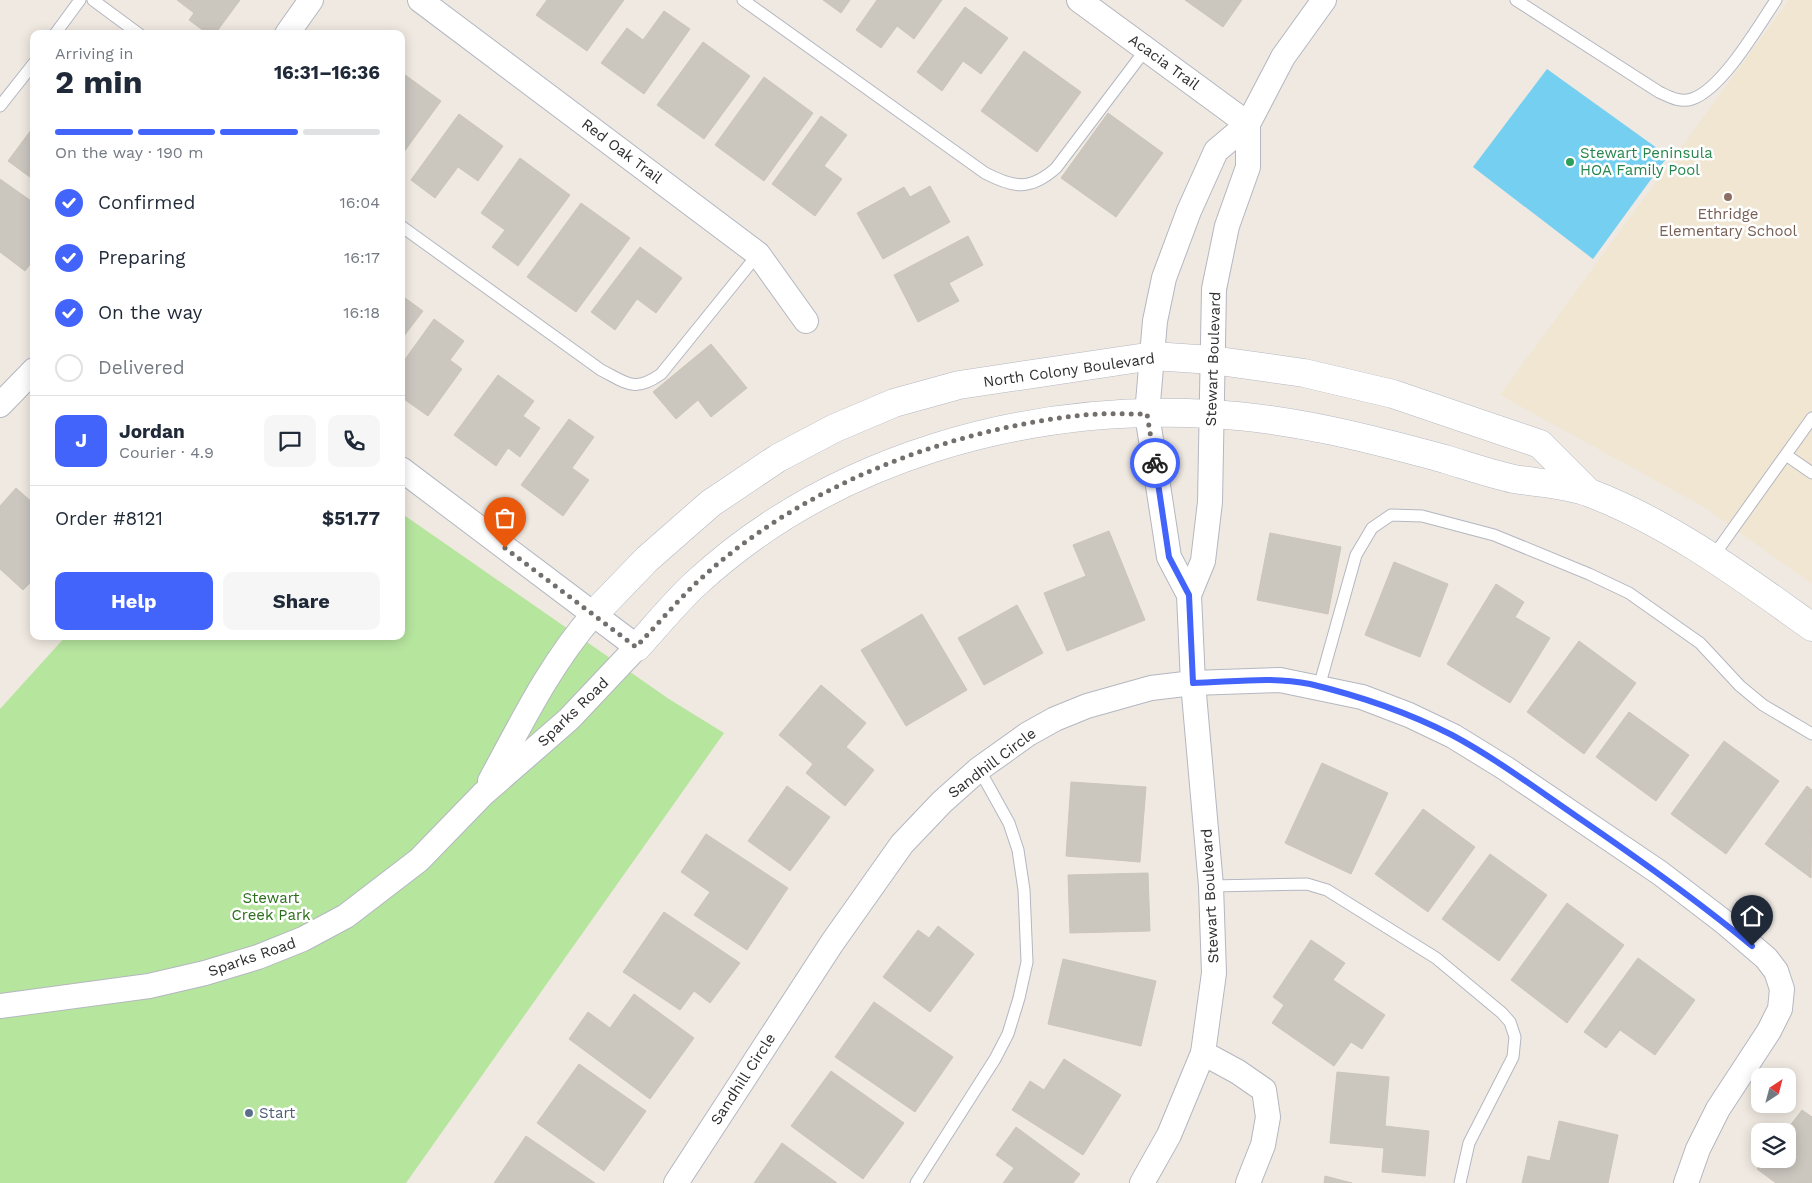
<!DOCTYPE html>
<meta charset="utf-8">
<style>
body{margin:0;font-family:"Work Sans",sans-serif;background:#f6f6f7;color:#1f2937;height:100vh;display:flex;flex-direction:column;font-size:19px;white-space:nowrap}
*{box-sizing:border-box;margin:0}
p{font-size:16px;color:#747a83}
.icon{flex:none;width:28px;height:28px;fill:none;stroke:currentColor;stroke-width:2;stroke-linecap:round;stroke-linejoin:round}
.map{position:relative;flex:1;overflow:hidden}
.drawer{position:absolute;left:30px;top:30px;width:375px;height:610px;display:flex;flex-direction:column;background:#fff;border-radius:10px;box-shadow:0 2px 12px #0003}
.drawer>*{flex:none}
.needle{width:32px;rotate:36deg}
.fabs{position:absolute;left:1751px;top:1068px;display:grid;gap:10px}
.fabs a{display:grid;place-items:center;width:45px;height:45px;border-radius:10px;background:#fff;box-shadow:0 2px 12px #0003;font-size:25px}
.pin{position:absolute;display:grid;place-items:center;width:42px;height:42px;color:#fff;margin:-51px -21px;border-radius:50% 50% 50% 0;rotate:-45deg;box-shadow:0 0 5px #0007}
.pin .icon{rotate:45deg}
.courier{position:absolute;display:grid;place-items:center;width:50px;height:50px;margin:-25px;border:4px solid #4264fb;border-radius:50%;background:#fff;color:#222;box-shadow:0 1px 6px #0007}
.summary em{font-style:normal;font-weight:700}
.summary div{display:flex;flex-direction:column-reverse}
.summary{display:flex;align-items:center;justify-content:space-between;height:85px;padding:0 25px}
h1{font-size:32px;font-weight:700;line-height:38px}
.bar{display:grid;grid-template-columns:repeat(4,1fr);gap:8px 5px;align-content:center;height:60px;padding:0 25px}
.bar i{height:6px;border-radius:4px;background:#e0e1e3}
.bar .active{background:#4264fb}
.bar p{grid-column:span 4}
.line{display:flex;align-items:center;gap:12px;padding:0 25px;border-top:1px solid #e0e1e3}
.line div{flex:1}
.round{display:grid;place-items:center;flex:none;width:52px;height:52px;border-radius:10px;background:#f6f6f7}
ol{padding:0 25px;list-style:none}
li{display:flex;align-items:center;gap:15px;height:55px}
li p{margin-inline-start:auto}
li .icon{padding:5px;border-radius:50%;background:#4264fb;color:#fff;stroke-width:4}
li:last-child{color:#747a83}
li i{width:28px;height:28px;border:2px solid #e0e1e3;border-radius:50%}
.button{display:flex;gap:10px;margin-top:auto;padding:10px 25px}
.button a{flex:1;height:58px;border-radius:10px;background:#4264fb;color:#fff;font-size:20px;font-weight:700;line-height:58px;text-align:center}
.button a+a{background:#f6f6f7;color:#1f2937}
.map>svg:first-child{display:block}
.education{fill:#f0e6d1}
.green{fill:#b6e59e}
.water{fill:#75cff0}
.building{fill:#cbc7bf;stroke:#cbc5ba}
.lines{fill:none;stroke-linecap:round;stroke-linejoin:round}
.service-casing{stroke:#b4b7c1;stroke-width:13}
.minor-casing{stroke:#b4b7c1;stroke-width:26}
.secondary-casing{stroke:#b4b7c1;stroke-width:29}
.service{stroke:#fff;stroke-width:11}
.minor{stroke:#fff;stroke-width:24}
.secondary{stroke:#fff;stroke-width:28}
.done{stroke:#726f6d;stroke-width:5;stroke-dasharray:0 9}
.route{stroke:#4264fb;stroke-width:6}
.leisure-dot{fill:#2e9e5b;stroke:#fff;stroke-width:2}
.education-dot{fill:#8d6e63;stroke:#fff;stroke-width:2}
.service-dot{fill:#5c6f8a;stroke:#fff;stroke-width:2}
.labels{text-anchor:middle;stroke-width:5;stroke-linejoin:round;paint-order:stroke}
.street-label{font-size:15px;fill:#2e2e2e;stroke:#fff}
.leisure-label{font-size:15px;fill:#27864d;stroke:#fff;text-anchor:start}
.education-label{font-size:15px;fill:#785e54;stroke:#fff}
.park-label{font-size:15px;fill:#2c6e1b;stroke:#fff}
.service-label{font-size:15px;fill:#4e5e75;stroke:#fff;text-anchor:start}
</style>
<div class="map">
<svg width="1812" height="1183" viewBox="0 0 1812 1183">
<rect width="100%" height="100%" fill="#efe9e1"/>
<polygon class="education" points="1789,0 1812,0 1812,584 1704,507 1500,395"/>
<polygon class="green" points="401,513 669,699 724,733 406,1183 0,1183 0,709 66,636 401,636"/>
<polygon class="water" points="1547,69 1668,156 1593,259 1473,167"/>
<g class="building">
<polygon points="177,0 240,0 215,34 208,34 189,20 194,13"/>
<polygon points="547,0 624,0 587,51 536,15"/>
<polygon points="823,0 850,0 841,13"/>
<polygon points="877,0 942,0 914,39 897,26 881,48 856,30"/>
<polygon points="1185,0 1242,0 1223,27"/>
<polygon points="965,7 1008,38 981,74 963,61 942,91 917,72"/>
<polygon points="664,11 690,29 644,94 601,63 627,28 643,40"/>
<polygon points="703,42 750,76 704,139 657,105"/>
<polygon points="1024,51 1081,92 1037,152 981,111"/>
<polygon points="401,72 441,101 401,156"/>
<polygon points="764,77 813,113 764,181 715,145"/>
<polygon points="1108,113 1163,153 1116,217 1061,178"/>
<polygon points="459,114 503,146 478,181 458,167 435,198 411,180"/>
<polygon points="821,116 847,135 824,166 842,179 815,216 772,184"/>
<polygon points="34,126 34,180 8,161"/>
<polygon points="520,158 570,195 518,266 492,247 505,230 481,213"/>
<polygon points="0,179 34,203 34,259 25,271 0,252"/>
<polygon points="930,186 950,222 883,259 857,213 904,187 910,197"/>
<polygon points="581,203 630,238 576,312 527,277"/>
<polygon points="968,236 983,265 949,283 959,301 918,322 894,275"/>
<polygon points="640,247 682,278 656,313 637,299 615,330 591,312"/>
<polygon points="401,295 423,311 401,340"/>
<polygon points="434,319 464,341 450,360 462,369 428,416 401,397 401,365"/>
<polygon points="711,344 747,388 711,417 698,400 676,419 653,392"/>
<polygon points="498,375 534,401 523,416 540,428 520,457 508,448 496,466 454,435"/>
<polygon points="569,419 594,437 572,468 589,480 563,516 521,485"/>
<polygon points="16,488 34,504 34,579 23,590 0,569 0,506"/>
<polygon points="1109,531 1145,620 1067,651 1044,593 1086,576 1073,545"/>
<polygon points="1270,533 1341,547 1328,614 1257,600"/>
<polygon points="1394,562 1448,584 1420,657 1365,635"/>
<polygon points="1496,584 1524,602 1515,617 1550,638 1510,703 1447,664"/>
<polygon points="1017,605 1043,653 984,685 958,638"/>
<polygon points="922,614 967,690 906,726 861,650"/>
<polygon points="1579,641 1636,683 1584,754 1527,712"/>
<polygon points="821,685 866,723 846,747 874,770 845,806 806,773 813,764 779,735"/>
<polygon points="1629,712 1689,755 1656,801 1596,757"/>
<polygon points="1724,741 1779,781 1726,854 1671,814"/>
<polygon points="1322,763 1388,793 1351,874 1285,843"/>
<polygon points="1071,782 1146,787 1140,862 1066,856"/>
<polygon points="787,786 830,817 790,871 748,841"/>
<polygon points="1807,786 1812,790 1811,878 1765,844"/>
<polygon points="1423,809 1475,847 1428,912 1375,874"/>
<polygon points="706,834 788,888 747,950 694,915 710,892 681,872"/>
<polygon points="1490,854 1547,895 1499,961 1442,919"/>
<polygon points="1148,873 1150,931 1070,933 1068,875"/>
<polygon points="1567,903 1624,945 1567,1023 1511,980"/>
<polygon points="664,912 740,963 710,1003 694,991 680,1010 623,972"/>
<polygon points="938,926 974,954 930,1012 883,977 918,930 929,938"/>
<polygon points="1311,940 1345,963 1333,980 1385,1015 1362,1049 1351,1042 1334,1066 1272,1023 1284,1005 1273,997"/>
<polygon points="1638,958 1695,1000 1655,1055 1620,1030 1606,1048 1584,1032"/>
<polygon points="1063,959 1156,981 1141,1046 1048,1024"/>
<polygon points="634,994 694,1038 650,1099 569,1039 588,1012 610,1028"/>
<polygon points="874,1002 953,1057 915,1112 835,1057"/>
<polygon points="1064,1059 1121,1095 1083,1155 1012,1110 1030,1081 1044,1090"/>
<polygon points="579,1064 646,1111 604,1171 537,1123"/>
<polygon points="831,1071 904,1123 863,1179 791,1126"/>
<polygon points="1337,1072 1389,1077 1385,1126 1429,1131 1425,1176 1382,1172 1384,1148 1330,1143"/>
<polygon points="1802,1110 1812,1117 1812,1183 1776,1183 1757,1169 1765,1159 1788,1159 1788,1131 1786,1131"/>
<polygon points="1559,1121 1618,1135 1608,1183 1522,1183 1528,1156 1550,1161"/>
<polygon points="1016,1127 1080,1174 1073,1183 1003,1183 1014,1168 996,1155"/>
<polygon points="526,1136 595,1183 494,1183"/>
<polygon points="782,1143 837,1183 754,1183"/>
<polygon points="1325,1176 1352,1183 1324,1183"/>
</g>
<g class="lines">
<defs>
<g id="service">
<polyline points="93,0 139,34"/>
<path d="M 743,0 L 985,173 C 1014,188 1030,191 1056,168 L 1146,49"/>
<path d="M 1516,0 L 1659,92 C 1670,97 1680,103 1692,99 C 1722,89 1758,27 1776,0"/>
<polyline points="55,34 80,0"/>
<polyline points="0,106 34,63"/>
<path d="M 401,226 L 601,370 C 627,383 634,393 661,374 L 758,254"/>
<polyline points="1786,455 1812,473"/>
<polyline points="1712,558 1812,418"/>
<polyline points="1319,687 1356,555 1372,528 1391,515 1422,516 1494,535 1589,574 1629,593 1700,643 1740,686 1763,705 1812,734"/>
<polyline points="1211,886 1307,884 1327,890 1436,958 1502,1013 1510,1022 1515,1037 1513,1057 1469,1143 1460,1183"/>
<polyline points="916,1183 995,1059 1008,1034 1019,998 1027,962 1024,890 1018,850 1009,823 979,769"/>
</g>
<g id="minor">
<polyline points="420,0 758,254 806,321"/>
<polyline points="1079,0 1248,124"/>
<polyline points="287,34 311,0"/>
<polyline points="0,405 34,370"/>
<polyline points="1189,595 1203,561 1210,502 1214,289 1227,226 1248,167 1248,124"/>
<path d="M 490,781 C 521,724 550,664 593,615"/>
<polyline points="0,1006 149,986 205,973 258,957 303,939 346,916 419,860 483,794 569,719 637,647 401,469"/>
<polyline points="1203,1053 1238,1072 1264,1090 1268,1117 1263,1145 1248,1183"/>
<polyline points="676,1183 832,943 902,844 942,802 979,769 1028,734 1055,719 1087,706 1151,688 1193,683 1280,680 1362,697 1409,715 1453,736 1505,768 1660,873 1724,922 1766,958 1776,971 1782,989 1780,1009 1769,1031 1718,1109 1698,1149 1686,1183"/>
<polyline points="1142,1183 1169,1135 1203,1053 1214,973 1211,886 1193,683 1189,595 1169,557 1147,414 1155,321 1164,278 1189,211 1216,151 1248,124 1283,57 1324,0"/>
</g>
<g id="secondary">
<polyline points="593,615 647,559 711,503 778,458 835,428 894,403 959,385 1153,356 1212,360 1304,373 1393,394 1540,444 1587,491"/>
<path d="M 637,647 C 656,626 674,604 694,585 C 832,457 1025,404 1210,414 C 1290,418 1368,438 1445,459 C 1468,466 1491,474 1514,479 C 1538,483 1568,484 1590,493 C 1671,524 1742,577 1812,627"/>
</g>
</defs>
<use href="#service" class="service-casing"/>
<use href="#minor" class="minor-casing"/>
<use href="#secondary" class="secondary-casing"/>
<use href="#service" class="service"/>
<use href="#minor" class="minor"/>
<use href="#secondary" class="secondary"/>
</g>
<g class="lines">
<path class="done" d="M 505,548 L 636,647 C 655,627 674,605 693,586 C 795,488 944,430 1083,415 C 1104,413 1126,414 1147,414 L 1155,463"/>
<path class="route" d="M 1155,463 L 1169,557 L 1189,595 L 1193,683 C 1232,682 1272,676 1310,684 C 1360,696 1407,712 1452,735 C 1495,758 1535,788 1576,816 C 1636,857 1696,899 1752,946"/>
</g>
<circle class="leisure-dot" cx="1570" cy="162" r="5"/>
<circle class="education-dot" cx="1728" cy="197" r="5"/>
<circle class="service-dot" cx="249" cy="1113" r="5"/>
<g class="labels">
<g class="street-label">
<text transform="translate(1164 62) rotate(36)" y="5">Acacia Trail</text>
<text transform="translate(622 151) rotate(37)" y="5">Red Oak Trail</text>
<text transform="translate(1213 359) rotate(-88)" y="5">Stewart Boulevard</text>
<text transform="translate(1069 370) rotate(-8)" y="5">North Colony Boulevard</text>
<text transform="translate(573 712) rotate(-44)" y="5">Sparks Road</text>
<text transform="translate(992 763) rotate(-37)" y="5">Sandhill Circle</text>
<text transform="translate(1210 896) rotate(-93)" y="5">Stewart Boulevard</text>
<text transform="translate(252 957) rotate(-19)" y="5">Sparks Road</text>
<text transform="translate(743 1079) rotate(-57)" y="5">Sandhill Circle</text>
</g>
<g class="leisure-label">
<text x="1580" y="158">Stewart Peninsula<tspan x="1580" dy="17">HOA Family Pool</tspan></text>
</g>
<g class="education-label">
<text x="1728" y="219">Ethridge<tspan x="1728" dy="17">Elementary School</tspan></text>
</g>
<g class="park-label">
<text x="271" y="903">Stewart<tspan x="271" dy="17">Creek Park</tspan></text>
</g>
<g class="service-label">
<text x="259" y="1118">Start</text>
</g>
</g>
</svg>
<div class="fabs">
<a><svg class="needle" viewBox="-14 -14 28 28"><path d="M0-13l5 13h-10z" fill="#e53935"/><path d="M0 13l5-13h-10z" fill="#747a83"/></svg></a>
<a><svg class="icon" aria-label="layers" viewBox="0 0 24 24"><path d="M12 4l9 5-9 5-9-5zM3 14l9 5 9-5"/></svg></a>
</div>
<div class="pin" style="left:505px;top:548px;background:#ea580c"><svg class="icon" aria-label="bag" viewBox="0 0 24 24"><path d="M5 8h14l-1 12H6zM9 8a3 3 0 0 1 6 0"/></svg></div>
<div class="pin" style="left:1752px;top:946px;background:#1f2937"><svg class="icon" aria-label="home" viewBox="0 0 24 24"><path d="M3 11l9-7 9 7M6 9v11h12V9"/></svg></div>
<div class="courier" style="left:1155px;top:463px"><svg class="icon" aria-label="bike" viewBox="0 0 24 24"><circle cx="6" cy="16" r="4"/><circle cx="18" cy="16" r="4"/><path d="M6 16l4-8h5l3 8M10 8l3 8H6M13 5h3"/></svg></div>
<section class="drawer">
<div class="summary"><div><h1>2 min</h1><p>Arriving in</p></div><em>16:31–16:36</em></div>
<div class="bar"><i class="active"></i><i class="active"></i><i class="active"></i><i></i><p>On the way · 190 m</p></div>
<ol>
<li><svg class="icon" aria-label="check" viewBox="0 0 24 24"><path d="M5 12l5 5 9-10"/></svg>Confirmed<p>16:04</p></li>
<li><svg class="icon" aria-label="check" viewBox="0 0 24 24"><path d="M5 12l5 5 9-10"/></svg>Preparing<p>16:17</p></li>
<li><svg class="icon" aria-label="check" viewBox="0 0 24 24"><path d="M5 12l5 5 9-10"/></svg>On the way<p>16:18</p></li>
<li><i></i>Delivered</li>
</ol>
<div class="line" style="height:90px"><b class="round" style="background:#4264fb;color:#fff">J</b><div><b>Jordan</b><p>Courier · 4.9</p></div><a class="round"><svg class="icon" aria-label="chat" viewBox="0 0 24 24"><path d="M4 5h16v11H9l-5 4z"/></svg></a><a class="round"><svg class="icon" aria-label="phone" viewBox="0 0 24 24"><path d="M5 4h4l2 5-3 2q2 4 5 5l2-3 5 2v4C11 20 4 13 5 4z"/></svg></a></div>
<div class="line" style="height:65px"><div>Order #8121</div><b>$51.77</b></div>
<div class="button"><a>Help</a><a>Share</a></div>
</section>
</div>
